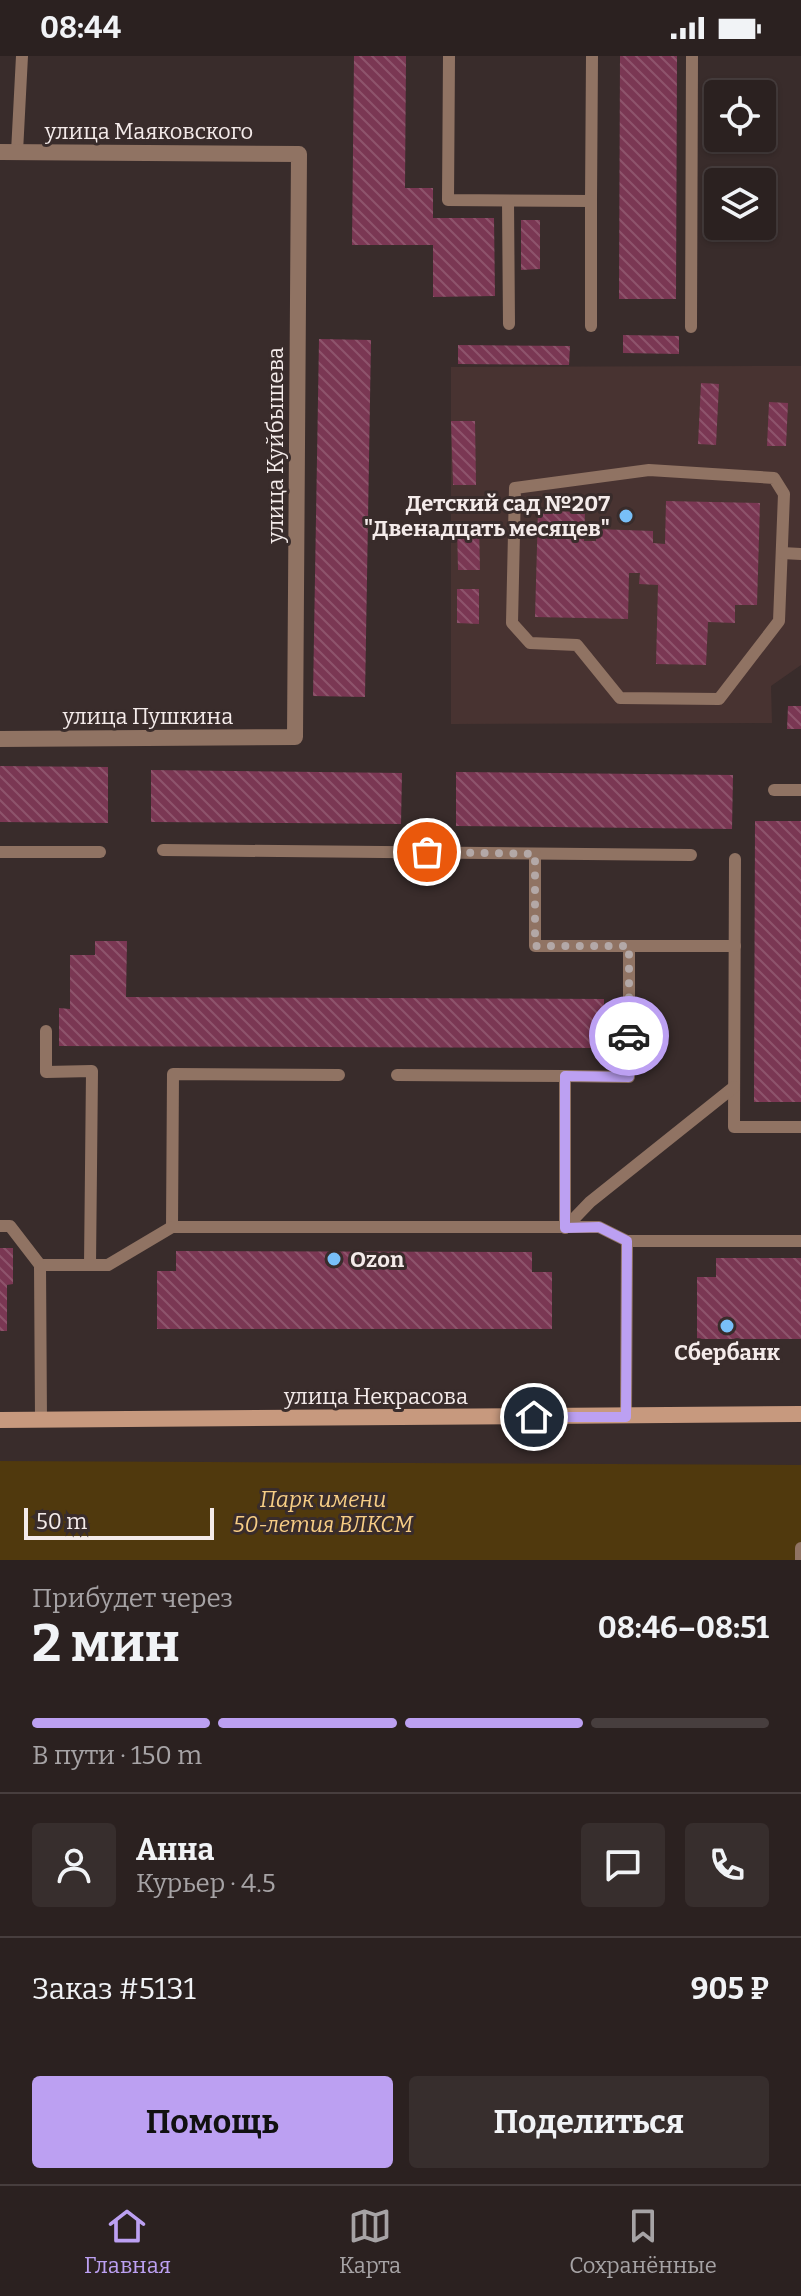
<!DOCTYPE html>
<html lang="ru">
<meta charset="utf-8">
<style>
body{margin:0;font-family:Bitter,serif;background:#372e2d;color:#f1f3f6;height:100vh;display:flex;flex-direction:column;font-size:30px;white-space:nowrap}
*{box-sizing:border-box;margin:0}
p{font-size:26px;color:#a6a3a5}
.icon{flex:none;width:44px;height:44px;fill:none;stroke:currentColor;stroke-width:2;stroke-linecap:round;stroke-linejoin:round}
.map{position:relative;height:1504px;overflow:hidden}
.details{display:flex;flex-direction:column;background:#2b2120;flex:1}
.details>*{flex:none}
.tools{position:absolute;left:704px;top:24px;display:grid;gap:16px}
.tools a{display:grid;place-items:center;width:72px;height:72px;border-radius:8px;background:#2b2120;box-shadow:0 2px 6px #0004,0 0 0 2px #473e3e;font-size:40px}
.scale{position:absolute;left:24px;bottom:20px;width:190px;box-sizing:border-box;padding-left:8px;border:4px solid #f4ebea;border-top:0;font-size:22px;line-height:28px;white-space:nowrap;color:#f4ebea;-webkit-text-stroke:6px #392c2b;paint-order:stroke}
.pin{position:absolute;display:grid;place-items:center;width:68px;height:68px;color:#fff;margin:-34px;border:4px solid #fff;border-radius:50%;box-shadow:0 2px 8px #0007}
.courier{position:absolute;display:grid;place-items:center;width:80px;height:80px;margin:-40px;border:6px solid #bca0f2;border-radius:50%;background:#fff;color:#222;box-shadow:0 2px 10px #0007}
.overview em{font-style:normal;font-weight:700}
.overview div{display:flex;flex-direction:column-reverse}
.overview{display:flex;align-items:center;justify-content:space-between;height:136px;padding:0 32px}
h1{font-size:52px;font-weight:700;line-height:60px}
.bar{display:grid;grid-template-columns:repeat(4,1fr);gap:12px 8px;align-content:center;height:96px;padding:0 32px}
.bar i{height:10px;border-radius:6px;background:#473e3e}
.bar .current{background:#bca0f2}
.bar p{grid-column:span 4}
.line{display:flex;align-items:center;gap:20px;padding:0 32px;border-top:2px solid #473e3e}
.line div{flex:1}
.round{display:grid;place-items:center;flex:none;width:84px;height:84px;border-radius:8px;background:#372e2d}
.action{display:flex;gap:16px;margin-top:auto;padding:16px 32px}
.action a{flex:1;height:92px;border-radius:8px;background:#bca0f2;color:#111;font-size:32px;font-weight:700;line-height:92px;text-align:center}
.action a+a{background:#372e2d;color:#f1f3f6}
.status{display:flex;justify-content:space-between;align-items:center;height:56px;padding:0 40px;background:#2b2120;direction:ltr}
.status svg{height:22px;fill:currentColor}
.tab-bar{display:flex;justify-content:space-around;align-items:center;height:112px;border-top:2px solid #473e3e;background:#2b2120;font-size:22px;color:#a6a3a5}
.tab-bar a{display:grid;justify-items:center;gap:4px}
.tab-bar .current{color:#bca0f2}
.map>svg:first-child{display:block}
.built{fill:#483331}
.park{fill:#50390d}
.building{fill:url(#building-back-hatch)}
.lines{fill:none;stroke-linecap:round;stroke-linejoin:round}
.lane{stroke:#907363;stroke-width:12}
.street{stroke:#907363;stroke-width:16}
.secondary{stroke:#c7997e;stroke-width:16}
.done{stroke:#b3a8a7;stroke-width:8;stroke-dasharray:0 14.4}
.route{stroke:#bca0f2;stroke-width:10}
.poi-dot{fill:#78bff8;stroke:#392c2b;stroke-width:3}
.labels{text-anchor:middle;stroke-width:6;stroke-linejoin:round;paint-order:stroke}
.street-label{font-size:22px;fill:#f4ebea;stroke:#392c2b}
.poi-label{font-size:22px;font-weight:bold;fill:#f4ebea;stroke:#392c2b;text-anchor:end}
.park-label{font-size:22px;font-style:italic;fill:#f7cd85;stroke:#392c2b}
</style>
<div class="status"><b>08:44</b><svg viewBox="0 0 49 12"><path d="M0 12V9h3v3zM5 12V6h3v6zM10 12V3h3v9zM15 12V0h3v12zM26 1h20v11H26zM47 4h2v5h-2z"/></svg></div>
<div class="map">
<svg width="801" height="1504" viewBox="0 0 801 1504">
<defs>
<pattern id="building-back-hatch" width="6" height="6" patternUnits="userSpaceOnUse" patternTransform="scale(2)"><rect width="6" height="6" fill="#7a3753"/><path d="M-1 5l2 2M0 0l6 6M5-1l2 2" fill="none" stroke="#8e546c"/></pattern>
</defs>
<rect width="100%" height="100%" fill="#392c2b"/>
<polygon class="built" points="801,310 801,609 771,630 772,667 451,668 451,311"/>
<polygon class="park" points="0,1405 801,1409 801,1504 0,1504"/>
<g class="building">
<polygon points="354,0 406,0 405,132 433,132 433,162 494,162 495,240 433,241 433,189 352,189"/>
<polygon points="620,0 677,0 676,243 619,243"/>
<polygon points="521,164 540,164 540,213 521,214"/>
<polygon points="623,279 679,280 679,298 623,297"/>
<polygon points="319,283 371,284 365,641 313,640"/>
<polygon points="458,289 570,290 569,309 458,308"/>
<polygon points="701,327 719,328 716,389 698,388"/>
<polygon points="769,346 788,347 786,390 767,390"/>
<polygon points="451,365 475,365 476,429 453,429"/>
<polygon points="666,445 760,447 757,549 735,549 735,567 708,566 706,609 656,608 658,529 639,528 640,517 629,517 628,563 535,561 538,455 585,456 584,485 596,485 596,473 653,475 653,487 665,488"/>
<polygon points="479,469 480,514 458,514 457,470"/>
<polygon points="457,533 479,533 479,568 457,567"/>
<polygon points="788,650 801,650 801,673 787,673"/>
<polygon points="0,710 108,711 108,767 0,766"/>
<polygon points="151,714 402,717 401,768 151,766"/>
<polygon points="456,716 733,719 732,773 456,770"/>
<polygon points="755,765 801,765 801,1046 754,1046"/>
<polygon points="95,885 127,885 126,941 604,943 604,992 59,990 59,952 70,953 70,899 95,899"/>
<polygon points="0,1192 13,1192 13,1228 7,1229 7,1275 0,1275"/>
<polygon points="176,1195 532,1196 532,1216 552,1216 552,1273 157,1273 157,1215 176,1215"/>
<polygon points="716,1202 801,1202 801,1283 697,1283 697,1221 716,1221"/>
</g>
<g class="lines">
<g class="lane">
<polyline points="449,0 448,144 591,145 592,0"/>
<polyline points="17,96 22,0"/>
<polyline points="508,145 509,268"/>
<polyline points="591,270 591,145"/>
<polyline points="691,271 692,0"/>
<polygon points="649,414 774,422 784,438 779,565 719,643 620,642 577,589 530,587 512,567 515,432"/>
<polyline points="782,497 801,498"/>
<polyline points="774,734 801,734"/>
<polyline points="163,794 691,799"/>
<polyline points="0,796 100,796"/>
<polyline points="535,798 535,890 629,890 629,1021 565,1020"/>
<polyline points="735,803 734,1071 801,1071"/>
<polyline points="629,890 735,890"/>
<polyline points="46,975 46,1016 92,1015 90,1209"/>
<polyline points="397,1019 565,1020 565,1172 590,1146 734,1031"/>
<polyline points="0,1170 10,1170 40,1209 41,1363"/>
<polyline points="172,1171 173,1018 339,1019"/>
<polyline points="40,1209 108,1209 172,1171 599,1171 627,1185 801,1185"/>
<polyline points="626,1361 627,1185"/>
<polyline points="801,1504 801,1492"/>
</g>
<polyline class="street" points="0,96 299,98 295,681 0,683"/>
<polyline class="secondary" points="0,1364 801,1358"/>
</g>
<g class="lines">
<polyline class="done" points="427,796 535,798 535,890 629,890 629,980"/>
<polyline class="route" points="534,1361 626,1361 627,1185 599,1171 565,1172 565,1020 629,1021 629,980"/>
</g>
<g class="poi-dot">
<circle cx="626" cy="460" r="8"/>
<circle cx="334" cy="1203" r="8"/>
<circle cx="727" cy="1270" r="8"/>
</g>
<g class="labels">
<g class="street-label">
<text x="149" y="83">улица Маяковского</text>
<text transform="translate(275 389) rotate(-90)" y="8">улица Куйбышева</text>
<text x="148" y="668">улица Пушкина</text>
<text x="376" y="1348">улица Некрасова</text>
</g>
<g class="poi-label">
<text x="610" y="455">Детский сад №207<tspan x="610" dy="25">"Двенадцать месяцев"</tspan></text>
<text x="350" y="1211" text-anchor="start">Ozon</text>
<text x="727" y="1304" text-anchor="middle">Сбербанк</text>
</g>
<g class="park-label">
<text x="323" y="1451">Парк имени<tspan x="323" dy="25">50-летия ВЛКСМ</tspan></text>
</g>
</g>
</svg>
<div class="tools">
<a><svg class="icon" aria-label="locate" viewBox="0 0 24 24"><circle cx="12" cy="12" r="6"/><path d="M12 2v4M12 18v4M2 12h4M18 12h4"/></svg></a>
<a><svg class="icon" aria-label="layers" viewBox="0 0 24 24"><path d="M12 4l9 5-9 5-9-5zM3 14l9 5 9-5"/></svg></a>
</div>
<div class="scale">50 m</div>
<div class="pin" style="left:427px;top:796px;background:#ea580c"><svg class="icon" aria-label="bag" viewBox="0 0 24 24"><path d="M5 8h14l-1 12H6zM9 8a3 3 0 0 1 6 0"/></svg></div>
<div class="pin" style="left:534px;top:1361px;background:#1f2937"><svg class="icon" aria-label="home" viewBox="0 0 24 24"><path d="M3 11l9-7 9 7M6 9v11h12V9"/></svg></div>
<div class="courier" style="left:629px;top:980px"><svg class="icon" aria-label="car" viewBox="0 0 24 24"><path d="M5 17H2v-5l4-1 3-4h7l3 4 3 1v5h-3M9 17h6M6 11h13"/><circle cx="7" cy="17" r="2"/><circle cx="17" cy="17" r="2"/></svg></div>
</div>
<section class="details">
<div class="overview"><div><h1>2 мин</h1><p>Прибудет через</p></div><em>08:46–08:51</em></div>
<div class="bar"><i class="current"></i><i class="current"></i><i class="current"></i><i></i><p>В пути · 150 m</p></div>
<div class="line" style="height:144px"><a class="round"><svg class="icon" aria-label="person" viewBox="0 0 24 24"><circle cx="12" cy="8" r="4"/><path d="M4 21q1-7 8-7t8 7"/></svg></a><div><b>Анна</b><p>Курьер · 4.5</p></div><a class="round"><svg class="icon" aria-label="chat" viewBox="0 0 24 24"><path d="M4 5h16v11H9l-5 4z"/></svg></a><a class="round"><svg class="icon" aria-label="phone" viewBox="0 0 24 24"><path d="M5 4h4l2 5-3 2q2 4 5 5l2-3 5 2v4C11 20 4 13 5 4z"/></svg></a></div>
<div class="line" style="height:104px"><div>Заказ #5131</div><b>905 ₽</b></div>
<div class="action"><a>Помощь</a><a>Поделиться</a></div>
</section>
<nav class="tab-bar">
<a class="current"><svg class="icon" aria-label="home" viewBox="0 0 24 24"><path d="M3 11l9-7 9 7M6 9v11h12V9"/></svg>Главная</a>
<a><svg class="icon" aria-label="map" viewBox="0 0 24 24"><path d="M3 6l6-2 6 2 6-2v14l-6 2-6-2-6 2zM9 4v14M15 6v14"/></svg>Карта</a>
<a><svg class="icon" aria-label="saved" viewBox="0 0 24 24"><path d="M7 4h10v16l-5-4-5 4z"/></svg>Сохранённые</a>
</nav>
